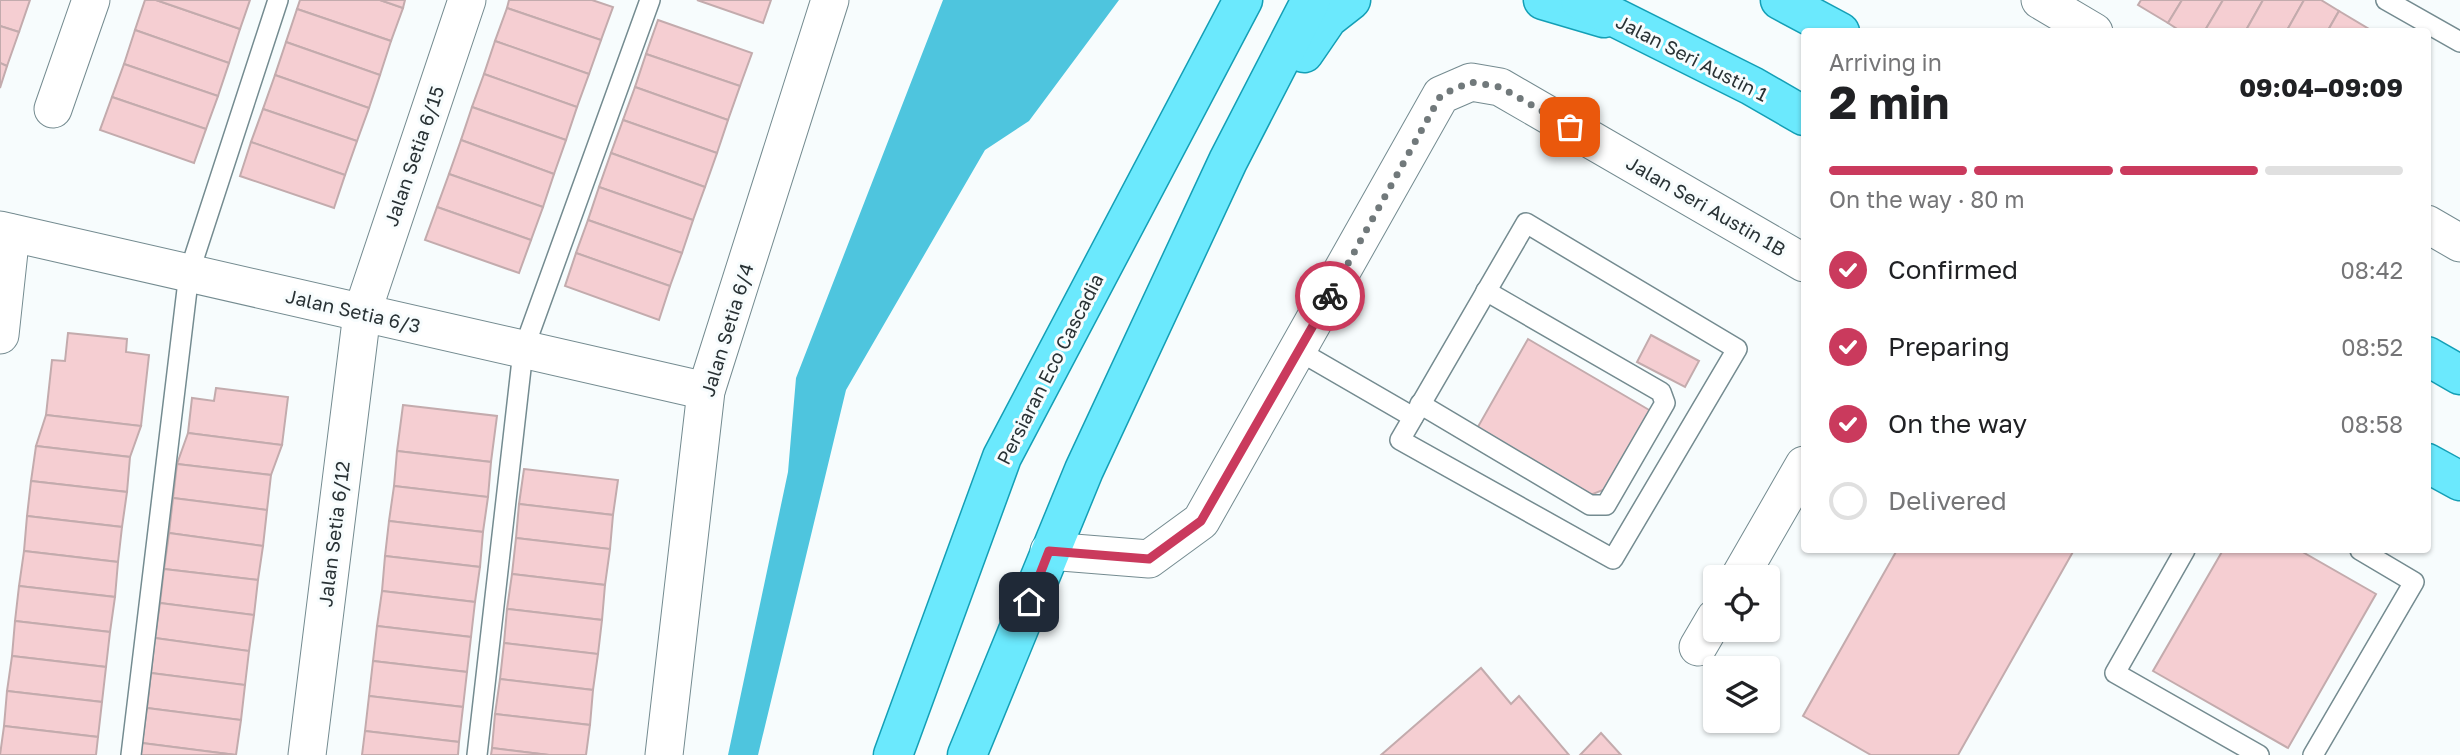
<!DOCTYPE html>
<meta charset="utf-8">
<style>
body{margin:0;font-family:"Golos Text",sans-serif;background:#f2f2f2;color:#202124;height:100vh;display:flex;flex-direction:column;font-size:26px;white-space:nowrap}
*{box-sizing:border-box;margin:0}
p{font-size:23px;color:#757577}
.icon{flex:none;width:38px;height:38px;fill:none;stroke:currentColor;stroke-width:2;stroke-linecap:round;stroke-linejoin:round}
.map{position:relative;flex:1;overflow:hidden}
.panel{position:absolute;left:1801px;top:28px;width:630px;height:525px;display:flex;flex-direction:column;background:#fff;border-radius:7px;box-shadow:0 2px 5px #0004}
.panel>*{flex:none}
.controls{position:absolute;left:1703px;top:565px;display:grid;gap:14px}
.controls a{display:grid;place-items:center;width:77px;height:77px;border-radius:7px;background:#fff;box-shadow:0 2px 5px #0004;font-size:35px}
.pin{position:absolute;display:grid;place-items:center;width:60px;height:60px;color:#fff;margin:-30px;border-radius:14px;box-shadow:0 4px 10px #0006}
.courier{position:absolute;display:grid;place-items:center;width:70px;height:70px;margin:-35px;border:5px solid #ca3a5d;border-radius:50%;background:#fff;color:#222;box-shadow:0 2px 9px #0007}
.overview em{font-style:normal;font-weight:700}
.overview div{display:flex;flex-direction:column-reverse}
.overview{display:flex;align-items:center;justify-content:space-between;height:119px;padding:0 28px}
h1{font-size:46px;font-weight:700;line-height:52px}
.bar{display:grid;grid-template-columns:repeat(4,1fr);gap:10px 7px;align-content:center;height:84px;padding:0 28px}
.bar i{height:9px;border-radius:5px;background:#e0e0e0}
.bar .current{background:#ca3a5d}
.bar p{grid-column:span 4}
ol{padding:0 28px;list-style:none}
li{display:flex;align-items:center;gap:21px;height:77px}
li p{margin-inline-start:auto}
li .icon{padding:7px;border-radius:50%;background:#ca3a5d;color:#fff;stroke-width:4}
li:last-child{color:#757577}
li i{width:38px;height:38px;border:4px solid #e0e0e0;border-radius:50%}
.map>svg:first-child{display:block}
.water{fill:#4ec5de}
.building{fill:#f5ced2;stroke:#c3abad;stroke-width:2}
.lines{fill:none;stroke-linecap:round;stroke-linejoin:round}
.service-casing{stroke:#748b90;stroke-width:22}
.minor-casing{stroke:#748b90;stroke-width:39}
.primary-casing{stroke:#149fb6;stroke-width:41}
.service{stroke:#fff;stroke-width:19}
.minor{stroke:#fff;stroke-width:37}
.primary{stroke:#6be9fd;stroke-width:38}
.done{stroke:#71797b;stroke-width:7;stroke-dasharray:0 12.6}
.route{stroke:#ca3a5d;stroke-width:9}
.labels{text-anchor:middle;stroke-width:6;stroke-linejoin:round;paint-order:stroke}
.street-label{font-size:19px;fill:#293235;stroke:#f7fcfd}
</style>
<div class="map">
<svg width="2460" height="755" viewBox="0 0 2460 755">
<rect width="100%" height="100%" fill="#f7fcfd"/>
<polygon class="water" points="943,0 1119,0 1029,121 985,150 846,390 758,755 728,755 788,472 796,378"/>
<g class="building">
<polygon points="0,0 30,0 19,32 0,26"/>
<polygon points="145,0 156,0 240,29 229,63 135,30"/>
<polygon points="156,0 250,0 240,29"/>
<polygon points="300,0 380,0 403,8 391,41 297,9"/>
<polygon points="380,0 405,0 403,8"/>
<polygon points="509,0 592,0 613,7 601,40 507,8"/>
<polygon points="697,0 771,0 763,23"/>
<polygon points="2141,0 2182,0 2168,23 2138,5"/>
<polygon points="2182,0 2223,0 2204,32 2182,32 2168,23"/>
<polygon points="2223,0 2263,0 2245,32 2204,32"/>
<polygon points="2263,0 2304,0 2286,32 2245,32"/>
<polygon points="2304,0 2321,0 2339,11 2327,32 2286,32"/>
<polygon points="507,8 601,40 589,74 495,41"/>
<polygon points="297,9 391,41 380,75 286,42"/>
<polygon points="2339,11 2369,29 2368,32 2327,32"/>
<polygon points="658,20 752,53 740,86 646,54"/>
<polygon points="0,26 19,32 7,66 0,63"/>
<polygon points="135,30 229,63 218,96 124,64"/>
<polygon points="495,41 589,74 577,107 484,74"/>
<polygon points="286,42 380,75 369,108 275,75"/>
<polygon points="646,54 740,86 728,120 635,87"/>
<polygon points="0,63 7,66 0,88"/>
<polygon points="124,64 218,96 206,129 112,97"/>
<polygon points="484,74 577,107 566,140 472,107"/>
<polygon points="275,75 369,108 357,141 263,109"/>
<polygon points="635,87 728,120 717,153 623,120"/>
<polygon points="112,97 206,129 194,163 100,130"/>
<polygon points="472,107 566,140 554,174 461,140"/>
<polygon points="263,109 357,141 345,175 251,142"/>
<polygon points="623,120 717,153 705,187 611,153"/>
<polygon points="461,140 554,174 543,207 449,174"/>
<polygon points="251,142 345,175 334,208 240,176"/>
<polygon points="611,153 705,187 693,220 599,187"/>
<polygon points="449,174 543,207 531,240 437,207"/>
<polygon points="599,187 693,220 682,253 588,220"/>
<polygon points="437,207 531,240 519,273 425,240"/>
<polygon points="588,220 682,253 670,286 576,253"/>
<polygon points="576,253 670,286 659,320 565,286"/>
<polygon points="68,333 127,339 126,352 149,355 141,426 46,415 52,360 65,361"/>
<polygon points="1651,335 1699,361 1685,387 1637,362"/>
<polygon points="1528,339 1656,414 1613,486 1588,496 1475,432"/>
<polygon points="216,388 288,397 282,445 188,433 192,398 214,401"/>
<polygon points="403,405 497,416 491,462 397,451"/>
<polygon points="46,415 141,426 130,457 36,446"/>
<polygon points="188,433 282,445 271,475 177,464"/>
<polygon points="36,446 130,457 127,492 31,481"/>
<polygon points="397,451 491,462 488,497 394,486"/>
<polygon points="177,464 271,475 267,510 173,498"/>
<polygon points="524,469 618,480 613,515 519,504"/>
<polygon points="31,481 127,492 122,527 27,516"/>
<polygon points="394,486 488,497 483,532 389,521"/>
<polygon points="173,498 267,510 263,546 169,533"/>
<polygon points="519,504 613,515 610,549 516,538"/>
<polygon points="27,516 122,527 118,562 24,551"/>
<polygon points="389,521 483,532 480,567 385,556"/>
<polygon points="169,533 263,546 258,580 164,569"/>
<polygon points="516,538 610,549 605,585 512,574"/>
<polygon points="1897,550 2074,550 1958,755 1871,755 1803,716"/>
<polygon points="2223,550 2299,550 2376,594 2288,748 2153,671"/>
<polygon points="24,551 118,562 115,597 19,586"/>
<polygon points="385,556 480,567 475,602 382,591"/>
<polygon points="164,569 258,580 254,615 160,603"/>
<polygon points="512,574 605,585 602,620 507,609"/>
<polygon points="19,586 115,597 110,632 15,621"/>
<polygon points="382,591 475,602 471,637 377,626"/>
<polygon points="160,603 254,615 249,651 155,638"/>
<polygon points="507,609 602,620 598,654 504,643"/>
<polygon points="15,621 110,632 106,667 12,656"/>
<polygon points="377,626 471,637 467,672 373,661"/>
<polygon points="155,638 249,651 245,685 151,673"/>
<polygon points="504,643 598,654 593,690 500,679"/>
<polygon points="12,656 106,667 102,702 7,691"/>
<polygon points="373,661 467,672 463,707 369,696"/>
<polygon points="1481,668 1511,704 1519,696 1569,755 1381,755"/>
<polygon points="151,673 245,685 241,720 147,708"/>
<polygon points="500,679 593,690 590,725 495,714"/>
<polygon points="7,691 102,702 98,737 4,726"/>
<polygon points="369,696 463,707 459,742 365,731"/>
<polygon points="147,708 241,720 236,755 142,743"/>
<polygon points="495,714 590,725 586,755 549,755 492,748"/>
<polygon points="4,726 98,737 96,755 0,755"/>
<polygon points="365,731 459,742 458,755 362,755"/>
<polygon points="1601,733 1621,755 1580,755"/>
<polygon points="142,743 236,755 141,755"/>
<polygon points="492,748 549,755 491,755"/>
</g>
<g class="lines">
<defs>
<g id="service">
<polyline points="2386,0 2460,42"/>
<polygon points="1526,223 1737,349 1613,559 1400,440"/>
<polyline points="1299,351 1413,417"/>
<polyline points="1420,404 1590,505 1606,505 1665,403 1661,392 1486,291"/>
<polyline points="2185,550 2115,673 2259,755"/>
<polyline points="131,755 189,273 278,0"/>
<polyline points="477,755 523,351 650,0"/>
<polyline points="2313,755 2414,582 2360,550"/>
</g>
<g id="minor">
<polyline points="2040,0 2094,32"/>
<polyline points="53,109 91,0"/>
<polyline points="2427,224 2460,243"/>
<polyline points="0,230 706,391"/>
<polyline points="0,335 11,233"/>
<polyline points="1049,551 1149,559 1201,521 1441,95 1471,82 1500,87 1804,263"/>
<polyline points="1739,578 1804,465"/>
<polyline points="1698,647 1715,618"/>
<polyline points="307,755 362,313 467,0"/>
<polyline points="664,755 706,391 830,0"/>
</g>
<g id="primary">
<polyline points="1543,0 1604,18"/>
<polyline points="1580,0 1752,86 1804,116"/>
<polyline points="1780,0 1840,32"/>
<polyline points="1304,53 1328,18 1351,0"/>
<polyline points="2427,356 2460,375"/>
<polyline points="2427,463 2460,481"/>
<polyline points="893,755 1002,457 1243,0"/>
<polyline points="967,755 1084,470 1228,161 1311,0"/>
</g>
</defs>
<use href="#service" class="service-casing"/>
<use href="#minor" class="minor-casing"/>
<use href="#primary" class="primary-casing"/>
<use href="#service" class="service"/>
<use href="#minor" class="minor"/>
<use href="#primary" class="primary"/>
</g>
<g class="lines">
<polyline class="done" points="1330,296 1441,95 1471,82 1500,87 1570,127"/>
<polyline class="route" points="1029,602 1049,551 1149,559 1201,521 1330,296"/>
</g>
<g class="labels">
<g class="street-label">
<text transform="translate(1692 58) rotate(27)" y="7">Jalan Seri Austin 1</text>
<text transform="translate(414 156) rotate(-71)" y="7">Jalan Setia 6/15</text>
<text transform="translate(1706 206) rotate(30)" y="7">Jalan Seri Austin 1B</text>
<text transform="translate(353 311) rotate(13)" y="7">Jalan Setia 6/3</text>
<text transform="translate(727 330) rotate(-73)" y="7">Jalan Setia 6/4</text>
<text transform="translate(1050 369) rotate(-63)" y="7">Persiaran Eco Cascadia</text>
<text transform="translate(334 534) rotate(-83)" y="7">Jalan Setia 6/12</text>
</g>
</g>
</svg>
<div class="controls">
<a><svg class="icon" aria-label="locate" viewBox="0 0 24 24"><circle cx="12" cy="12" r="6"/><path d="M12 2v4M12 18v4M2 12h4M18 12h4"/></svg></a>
<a><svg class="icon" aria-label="layers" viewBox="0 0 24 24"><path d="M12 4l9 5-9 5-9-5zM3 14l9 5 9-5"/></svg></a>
</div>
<div class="pin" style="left:1570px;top:127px;background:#ea580c"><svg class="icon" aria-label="bag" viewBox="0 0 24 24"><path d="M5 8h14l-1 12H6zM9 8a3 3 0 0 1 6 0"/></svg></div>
<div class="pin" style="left:1029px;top:602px;background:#1f2937"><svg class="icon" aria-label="home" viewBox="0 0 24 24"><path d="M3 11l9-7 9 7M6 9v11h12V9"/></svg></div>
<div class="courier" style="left:1330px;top:296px"><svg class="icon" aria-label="bike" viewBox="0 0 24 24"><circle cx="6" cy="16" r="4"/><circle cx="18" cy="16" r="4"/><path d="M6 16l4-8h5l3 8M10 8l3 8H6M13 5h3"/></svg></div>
<section class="panel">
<div class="overview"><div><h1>2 min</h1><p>Arriving in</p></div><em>09:04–09:09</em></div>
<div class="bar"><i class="current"></i><i class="current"></i><i class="current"></i><i></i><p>On the way · 80 m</p></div>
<ol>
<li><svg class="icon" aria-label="check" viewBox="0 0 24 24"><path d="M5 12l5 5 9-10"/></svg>Confirmed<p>08:42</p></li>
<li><svg class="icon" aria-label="check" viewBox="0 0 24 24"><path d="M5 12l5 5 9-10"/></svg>Preparing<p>08:52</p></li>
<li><svg class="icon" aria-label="check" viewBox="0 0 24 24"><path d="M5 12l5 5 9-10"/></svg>On the way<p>08:58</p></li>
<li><i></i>Delivered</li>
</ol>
</section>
</div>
